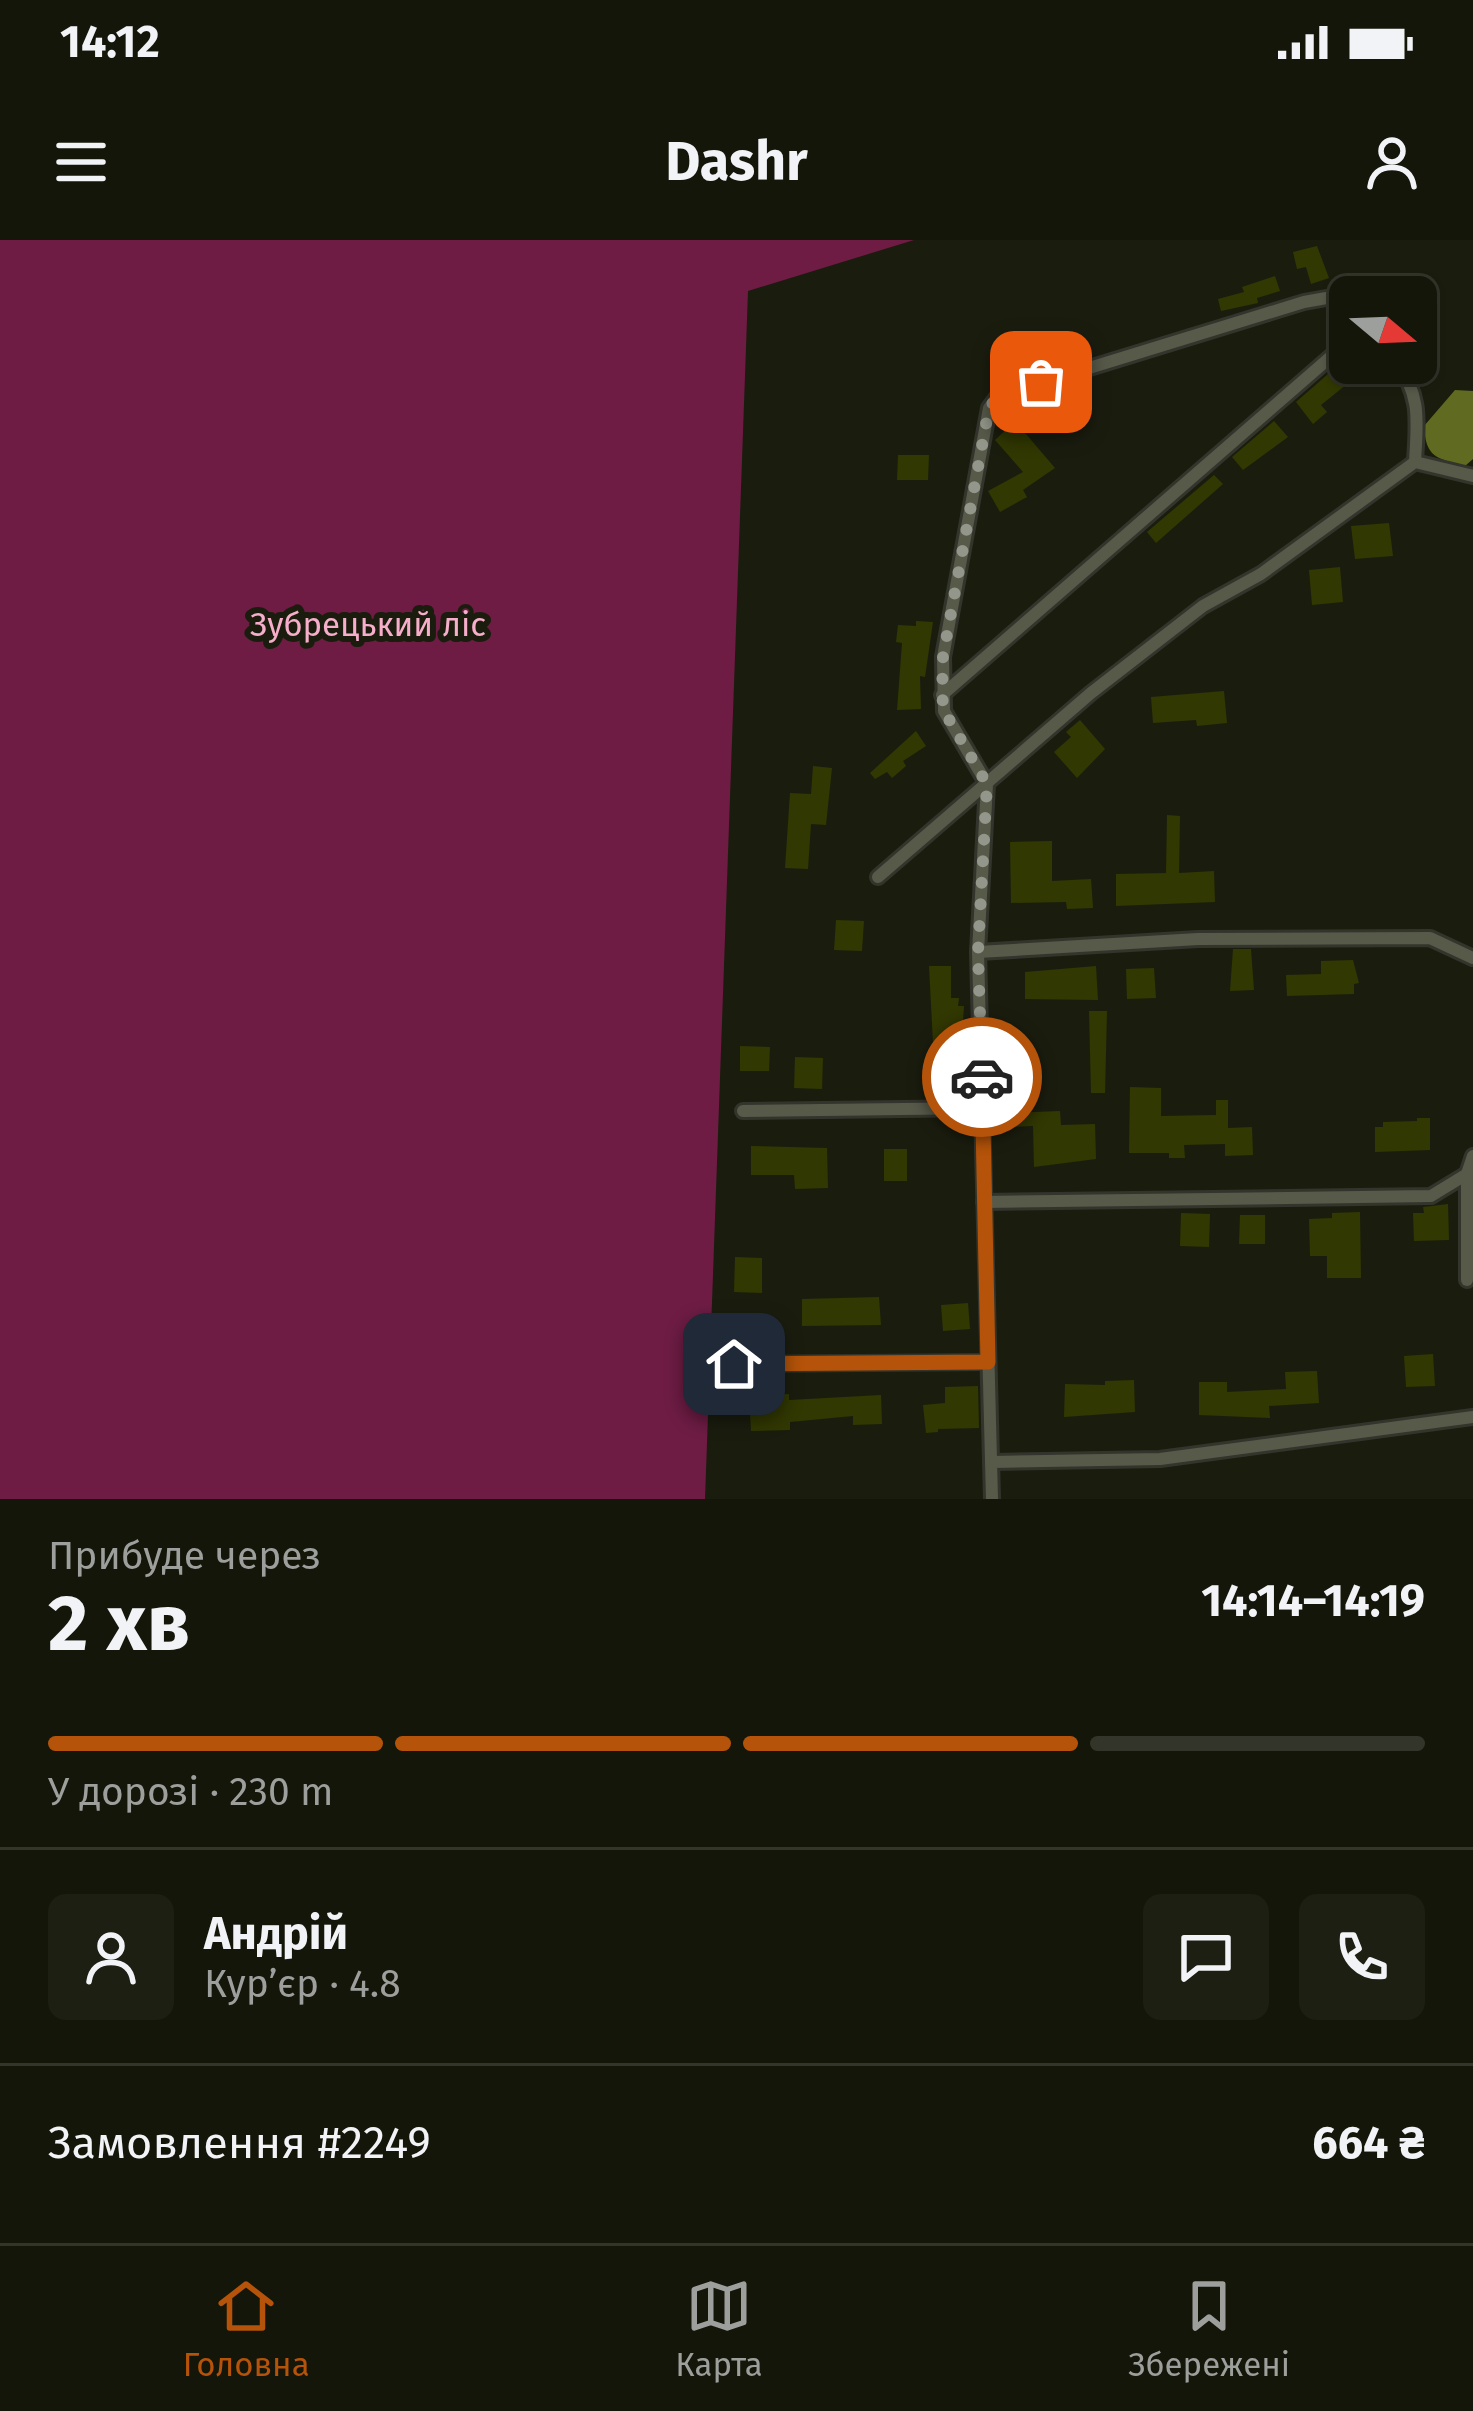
<!DOCTYPE html>
<html lang="uk">
<meta charset="utf-8">
<style>
body{margin:0;font-family:"Fira Sans",sans-serif;background:#1d1f13;color:#f1f3f6;height:100vh;display:flex;flex-direction:column;font-size:45px;white-space:nowrap}
*{box-sizing:border-box;margin:0}
p{font-size:39px;color:#9d9f9c}
.icon{flex:none;width:66px;height:66px;fill:none;stroke:currentColor;stroke-width:2;stroke-linecap:round;stroke-linejoin:round}
.map{position:relative;height:1259px;overflow:hidden}
.panel{display:flex;flex-direction:column;background:#14160a;flex:1}
.panel>*{flex:none}
.needle{width:78px;rotate:109deg}
.fabs{position:absolute;left:1329px;top:36px;display:grid;gap:24px}
.fabs a{display:grid;place-items:center;width:108px;height:108px;border-radius:18px;background:#14160a;box-shadow:0 3px 9px #0004,0 0 0 3px #33352b;font-size:60px}
.pin{position:absolute;display:grid;place-items:center;width:102px;height:102px;color:#fff;margin:-51px;border-radius:24px;box-shadow:0 6px 18px #0006}
.courier{position:absolute;display:grid;place-items:center;width:120px;height:120px;margin:-60px;border:9px solid #b45309;border-radius:50%;background:#fff;color:#222;box-shadow:0 3px 15px #0007}
.headline em{font-style:normal;font-weight:700}
.headline div{display:flex;flex-direction:column-reverse}
.headline{display:flex;align-items:center;justify-content:space-between;height:204px;padding:0 48px}
h1{font-size:78px;font-weight:700;line-height:90px}
.bar{display:grid;grid-template-columns:repeat(4,1fr);gap:18px 12px;align-content:center;height:144px;padding:0 48px}
.bar i{height:15px;border-radius:9px;background:#33352b}
.bar .on{background:#b45309}
.bar p{grid-column:span 4}
.line{display:flex;align-items:center;gap:30px;padding:0 48px;border-top:3px solid #33352b}
.line div{flex:1}
.round{display:grid;place-items:center;flex:none;width:126px;height:126px;border-radius:18px;background:#1d1f13}
.status{display:flex;justify-content:space-between;align-items:center;height:84px;padding:0 60px;background:#14160a;direction:ltr}
.status svg{height:33px;fill:currentColor}
header{display:flex;justify-content:space-between;align-items:center;height:156px;padding:0 48px;background:#14160a;font-size:54px;font-weight:700}
.menu{display:flex;justify-content:space-around;align-items:center;height:168px;border-top:3px solid #33352b;background:#14160a;font-size:33px;color:#9d9f9c}
.menu a{display:grid;justify-items:center;gap:6px}
.menu .on{color:#b45309}
.map>svg:first-child{display:block}
.forest{fill:#6e1c44}
.water{fill:#606a20}
.building{fill:#323802}
.lines{fill:none;stroke-linecap:round;stroke-linejoin:round}
.minor-casing{stroke:#33352d;stroke-width:18}
.minor{stroke:#575a49;stroke-width:12}
.done{stroke:#93968a;stroke-width:12;stroke-dasharray:0 21.6}
.route{stroke:#b45309;stroke-width:15}
.labels{text-anchor:middle;stroke-width:12;stroke-linejoin:round;paint-order:stroke}
.park-label{font-size:33px;fill:#f6aeca;stroke:#1a1d0e}
</style>
<div class="status"><b>14:12</b><svg viewBox="0 0 49 12"><path d="M0 12V9h3v3zM5 12V6h3v6zM10 12V3h3v9zM15 12V0h3v12zM26 1h20v11H26zM47 4h2v5h-2z"/></svg></div>
<header><svg class="icon" aria-label="menu" viewBox="0 0 24 24"><path d="M4 6h16M4 12h16M4 18h16"/></svg>Dashr<svg class="icon" aria-label="person" viewBox="0 0 24 24"><circle cx="12" cy="8" r="4"/><path d="M4 21q1-7 8-7t8 7"/></svg></header>
<div class="map">
<svg width="1473" height="1259" viewBox="0 0 1473 1259">
<rect width="100%" height="100%" fill="#1a1d0e"/>
<polygon class="forest" points="0,0 914,0 748,51 705,1259 0,1259"/>
<path class="water" d="M 1455,150 L 1473,151 L 1473,219 L 1465,226 C 1436,218 1426,218 1424,186 Z"/>
<g class="building">
<polygon points="1317,6 1329,38 1311,44 1306,27 1297,29 1293,12"/>
<polygon points="1275,36 1280,51 1257,58 1258,63 1221,71 1218,59 1244,52 1242,47"/>
<polygon points="1335,128 1347,144 1321,165 1327,172 1313,184 1296,162"/>
<polygon points="1015,181 1055,228 1023,250 1027,257 1000,272 988,251 1023,232 995,200"/>
<polygon points="1274,181 1288,197 1243,230 1232,217"/>
<polygon points="898,215 929,215 928,240 897,240"/>
<polygon points="1214,235 1223,244 1156,303 1147,292"/>
<polygon points="1389,283 1393,316 1355,319 1351,286"/>
<polygon points="1340,327 1343,362 1312,365 1309,330"/>
<polygon points="916,381 933,382 925,437 920,436 921,469 897,470 902,403 896,402 898,385 916,386"/>
<polygon points="1224,451 1227,483 1197,486 1196,480 1153,483 1151,457"/>
<polygon points="1080,480 1105,509 1077,538 1054,512 1071,497 1066,492"/>
<polygon points="916,491 926,506 903,521 906,526 892,538 887,532 875,539 870,533"/>
<polygon points="813,526 832,528 826,585 811,584 808,629 785,628 790,553 811,554"/>
<polygon points="1167,575 1180,576 1179,633 1214,631 1215,662 1116,666 1116,634 1166,633"/>
<polygon points="1052,601 1052,641 1091,639 1093,668 1067,669 1066,662 1011,663 1010,602"/>
<polygon points="836,680 864,681 862,711 834,710"/>
<polygon points="1233,709 1251,709 1254,750 1230,751"/>
<polygon points="1353,720 1359,743 1354,744 1354,754 1287,756 1286,735 1321,734 1321,721"/>
<polygon points="929,726 951,726 951,758 959,758 958,766 964,766 961,814 968,813 969,841 935,842"/>
<polygon points="1096,726 1098,760 1025,759 1025,732"/>
<polygon points="1154,728 1156,758 1127,759 1126,729"/>
<polygon points="1089,771 1107,771 1105,853 1091,853"/>
<polygon points="740,806 770,807 769,831 740,831"/>
<polygon points="795,817 823,818 822,849 794,848"/>
<polygon points="1130,847 1161,848 1161,876 1216,875 1216,860 1228,860 1228,888 1252,887 1253,915 1225,916 1225,904 1184,905 1185,918 1169,918 1169,913 1129,913"/>
<polygon points="1060,871 1061,885 1095,884 1096,919 1034,927 1033,886 1013,887 1013,873"/>
<polygon points="1417,878 1430,878 1430,910 1375,912 1375,887 1383,887 1383,882 1417,881"/>
<polygon points="751,906 827,908 828,948 795,949 794,935 751,935"/>
<rect x="884" y="909" width="23" height="32"/>
<polygon points="1448,964 1449,1000 1414,1001 1413,973 1424,973 1423,967"/>
<polygon points="1360,972 1361,1038 1327,1038 1327,1016 1310,1016 1309,979 1332,978 1332,973"/>
<polygon points="1181,973 1210,974 1209,1007 1180,1006"/>
<polygon points="1240,975 1265,975 1265,1004 1239,1004"/>
<polygon points="735,1017 762,1018 762,1053 734,1052"/>
<polygon points="879,1057 881,1085 802,1086 802,1059"/>
<polygon points="968,1063 970,1089 943,1091 941,1065"/>
<polygon points="1433,1114 1435,1146 1406,1147 1404,1116"/>
<polygon points="1317,1131 1319,1163 1269,1166 1270,1178 1199,1175 1199,1142 1227,1142 1227,1152 1286,1149 1285,1132"/>
<polygon points="1134,1140 1135,1172 1064,1177 1065,1144 1105,1145 1105,1141"/>
<polygon points="978,1146 979,1188 938,1189 938,1192 926,1193 923,1165 945,1163 945,1147"/>
<polygon points="789,1154 789,1160 881,1155 882,1184 853,1185 853,1176 790,1182 790,1190 751,1191 749,1156"/>
</g>
<g class="lines">
<defs>
<g id="minor">
<path d="M 1396,123 C 1422,155 1417,183 1415,222"/>
<polyline points="942,455 1350,100"/>
<polyline points="878,637 1091,453 1203,366 1261,334 1415,222 1473,236"/>
<polyline points="978,712 1198,699 1430,698 1473,718"/>
<polyline points="743,871 983,868"/>
<polyline points="1467,934 1467,1040"/>
<polyline points="984,962 1431,956 1467,934 1473,916"/>
<polyline points="734,1124 988,1122"/>
<polyline points="993,1222 1160,1219 1473,1177"/>
<polyline points="992,1259 978,712 987,544 944,471 943,417 989,168 998,156 1304,62 1332,57 1350,67"/>
</g>
</defs>
<use href="#minor" class="minor-casing"/>
<use href="#minor" class="minor"/>
</g>
<g class="lines">
<polyline class="done" points="982,837 978,712 987,544 944,471 942,455 943,416 989,168 998,156 1041,142"/>
<polyline class="route" points="734,1124 988,1122 982,837"/>
</g>
<g class="labels">
<g class="park-label">
<text x="368" y="396">Зубрецький ліс</text>
</g>
</g>
</svg>
<div class="fabs">
<a><svg class="needle" viewBox="-14 -14 28 28"><path d="M0-13l5 13h-10z" fill="#e53935"/><path d="M0 13l5-13h-10z" fill="#9d9f9c"/></svg></a>
</div>
<div class="pin" style="left:1041px;top:142px;background:#ea580c"><svg class="icon" aria-label="bag" viewBox="0 0 24 24"><path d="M5 8h14l-1 12H6zM9 8a3 3 0 0 1 6 0"/></svg></div>
<div class="pin" style="left:734px;top:1124px;background:#1f2937"><svg class="icon" aria-label="home" viewBox="0 0 24 24"><path d="M3 11l9-7 9 7M6 9v11h12V9"/></svg></div>
<div class="courier" style="left:982px;top:837px"><svg class="icon" aria-label="car" viewBox="0 0 24 24"><path d="M5 17H2v-5l4-1 3-4h7l3 4 3 1v5h-3M9 17h6M6 11h13"/><circle cx="7" cy="17" r="2"/><circle cx="17" cy="17" r="2"/></svg></div>
</div>
<section class="panel">
<div class="headline"><div><h1>2 хв</h1><p>Прибуде через</p></div><em>14:14–14:19</em></div>
<div class="bar"><i class="on"></i><i class="on"></i><i class="on"></i><i></i><p>У дорозі · 230 m</p></div>
<div class="line" style="height:216px"><a class="round"><svg class="icon" aria-label="person" viewBox="0 0 24 24"><circle cx="12" cy="8" r="4"/><path d="M4 21q1-7 8-7t8 7"/></svg></a><div><b>Андрій</b><p>Кур’єр · 4.8</p></div><a class="round"><svg class="icon" aria-label="chat" viewBox="0 0 24 24"><path d="M4 5h16v11H9l-5 4z"/></svg></a><a class="round"><svg class="icon" aria-label="phone" viewBox="0 0 24 24"><path d="M5 4h4l2 5-3 2q2 4 5 5l2-3 5 2v4C11 20 4 13 5 4z"/></svg></a></div>
<div class="line" style="height:156px"><div>Замовлення #2249</div><b>664 ₴</b></div>
</section>
<nav class="menu">
<a class="on"><svg class="icon" aria-label="home" viewBox="0 0 24 24"><path d="M3 11l9-7 9 7M6 9v11h12V9"/></svg>Головна</a>
<a><svg class="icon" aria-label="map" viewBox="0 0 24 24"><path d="M3 6l6-2 6 2 6-2v14l-6 2-6-2-6 2zM9 4v14M15 6v14"/></svg>Карта</a>
<a><svg class="icon" aria-label="saved" viewBox="0 0 24 24"><path d="M7 4h10v16l-5-4-5 4z"/></svg>Збережені</a>
</nav>
